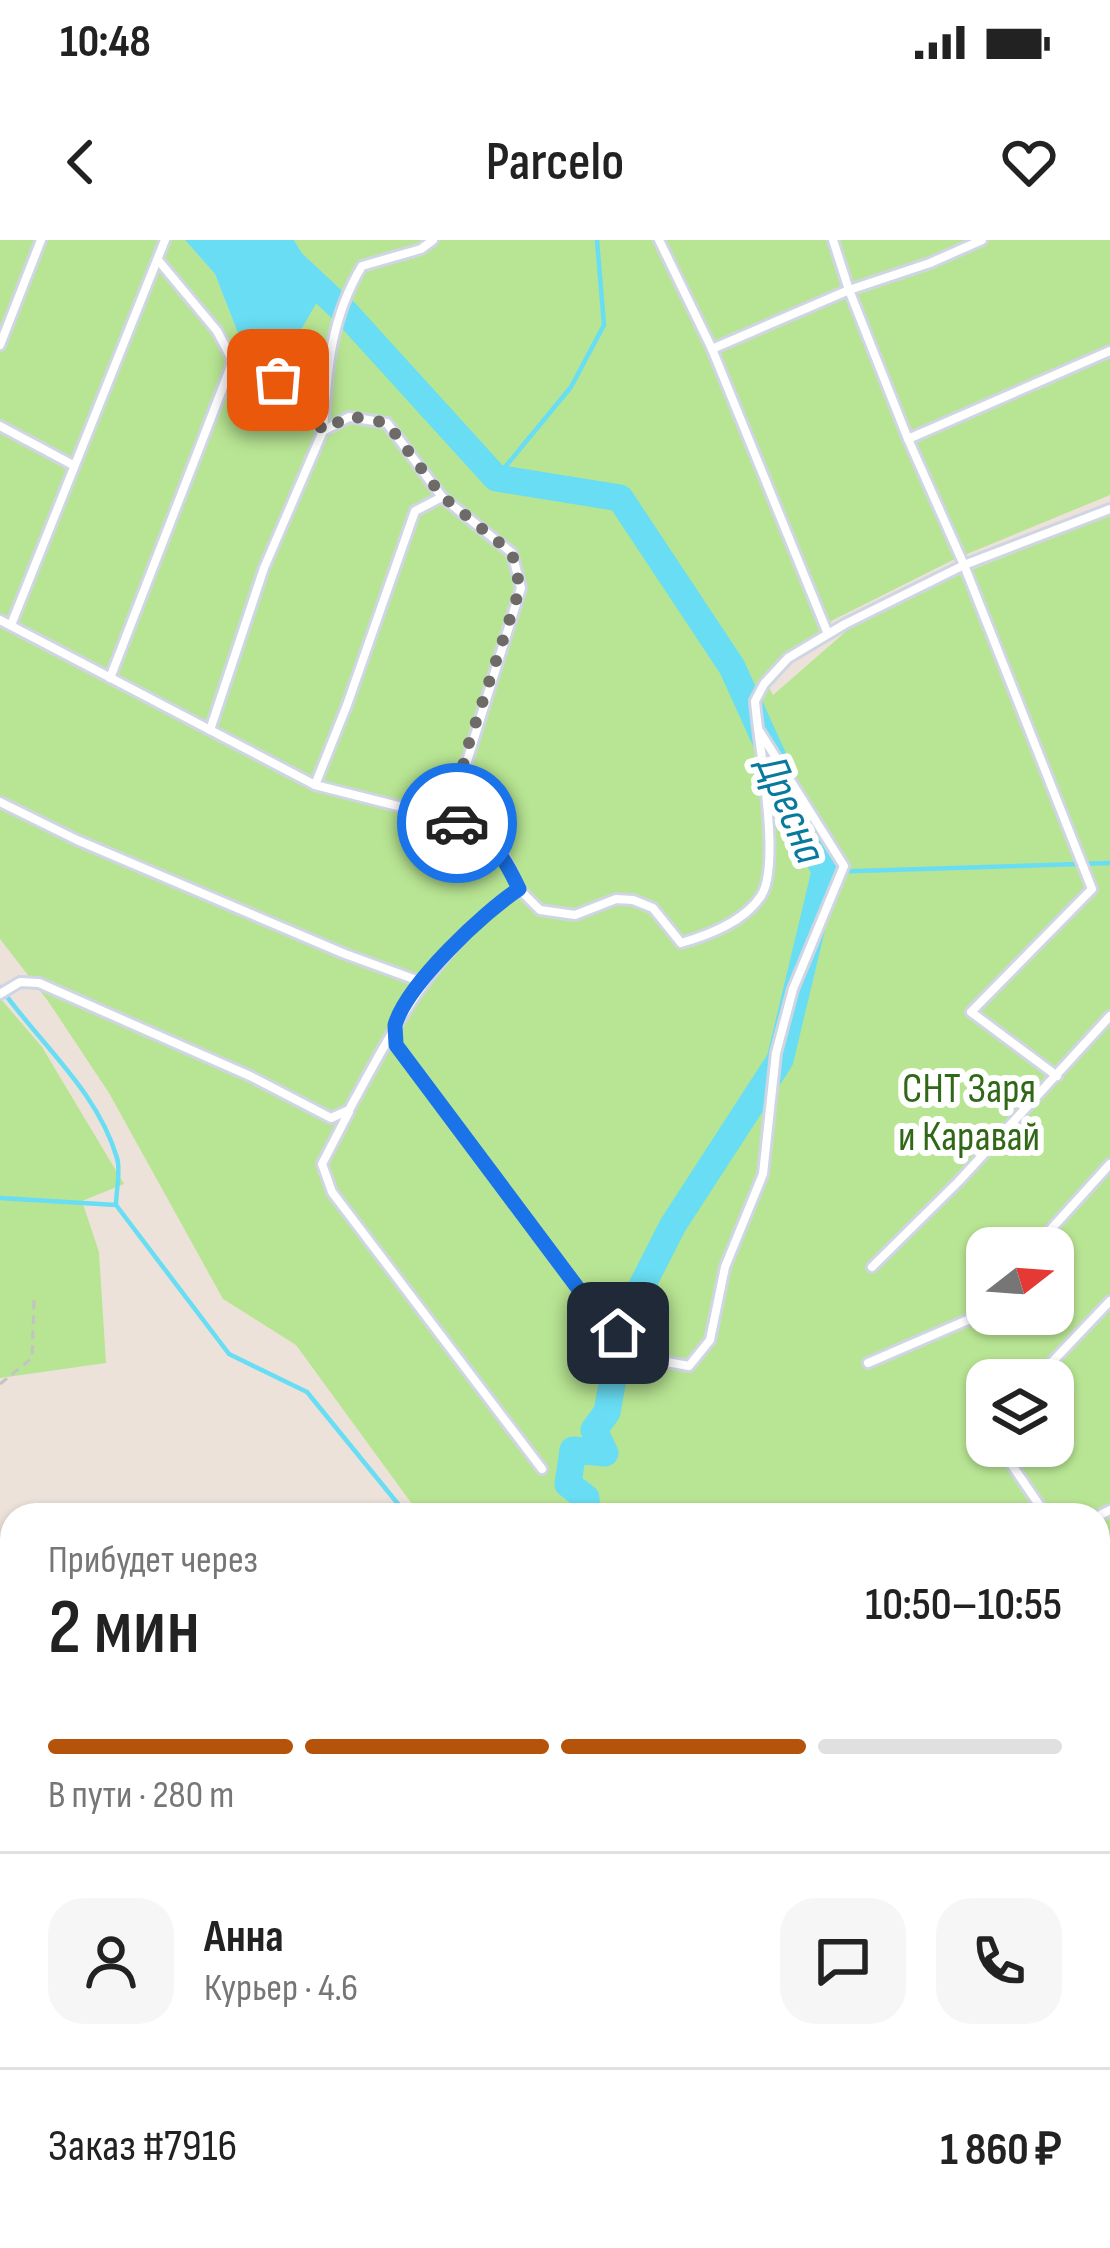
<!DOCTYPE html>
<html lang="ru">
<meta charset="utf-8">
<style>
body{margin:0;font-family:"Sofia Sans Condensed",sans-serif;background:#f6f6f6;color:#222;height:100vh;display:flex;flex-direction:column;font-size:45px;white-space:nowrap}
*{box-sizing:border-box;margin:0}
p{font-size:39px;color:#767676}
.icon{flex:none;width:66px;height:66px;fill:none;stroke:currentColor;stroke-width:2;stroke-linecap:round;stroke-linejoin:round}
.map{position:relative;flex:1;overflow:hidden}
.side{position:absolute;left:0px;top:1263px;width:1110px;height:747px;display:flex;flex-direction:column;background:#fff;border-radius:36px 36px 0 0;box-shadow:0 3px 9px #0004}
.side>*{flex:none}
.needle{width:78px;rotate:73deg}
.fabs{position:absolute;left:966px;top:987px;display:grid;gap:24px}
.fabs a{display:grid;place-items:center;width:108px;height:108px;border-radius:24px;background:#fff;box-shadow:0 3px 9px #0004;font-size:60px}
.pin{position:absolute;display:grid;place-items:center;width:102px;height:102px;color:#fff;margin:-51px;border-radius:24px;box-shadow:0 6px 18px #0006}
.courier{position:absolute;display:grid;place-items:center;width:120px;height:120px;margin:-60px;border:9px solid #1a73e8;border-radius:50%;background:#fff;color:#222;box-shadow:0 3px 15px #0007}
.headline em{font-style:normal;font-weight:600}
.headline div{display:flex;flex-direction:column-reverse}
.headline{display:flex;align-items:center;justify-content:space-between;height:204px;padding:0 48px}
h1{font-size:78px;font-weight:600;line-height:90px}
.bar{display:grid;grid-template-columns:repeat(4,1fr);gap:18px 12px;align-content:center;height:144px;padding:0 48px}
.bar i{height:15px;border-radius:9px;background:#e0e0e0}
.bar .selected{background:#b45309}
.bar p{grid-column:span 4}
.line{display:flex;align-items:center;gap:30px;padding:0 48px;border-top:3px solid #e0e0e0}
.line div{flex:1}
.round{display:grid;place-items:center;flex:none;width:126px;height:126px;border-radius:36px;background:#f6f6f6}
.status{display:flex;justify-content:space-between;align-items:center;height:84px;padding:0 60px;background:#fff;direction:ltr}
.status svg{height:33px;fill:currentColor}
header{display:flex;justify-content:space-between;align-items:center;height:156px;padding:0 48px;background:#fff;font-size:54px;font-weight:600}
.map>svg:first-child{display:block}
.green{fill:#b8e593;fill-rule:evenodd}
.water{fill:#68ddf3}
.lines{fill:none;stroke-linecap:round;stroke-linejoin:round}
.stream{stroke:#68ddf3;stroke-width:4.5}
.river{stroke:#68ddf3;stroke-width:27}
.service-casing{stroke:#cfd5e3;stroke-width:14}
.path{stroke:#c3c3c3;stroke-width:3;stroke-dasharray:9 6;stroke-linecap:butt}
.service{stroke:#fff;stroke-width:8}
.done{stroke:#6d6a67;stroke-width:12;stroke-dasharray:0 21.6}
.route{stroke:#1a73e8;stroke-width:15}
.labels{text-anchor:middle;stroke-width:12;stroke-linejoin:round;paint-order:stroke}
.park-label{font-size:42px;fill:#306817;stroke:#fff}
.water-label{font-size:45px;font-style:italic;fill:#087a9d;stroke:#fff}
</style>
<div class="status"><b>10:48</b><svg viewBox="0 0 49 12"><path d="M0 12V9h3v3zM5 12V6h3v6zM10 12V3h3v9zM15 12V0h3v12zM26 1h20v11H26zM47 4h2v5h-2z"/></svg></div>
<header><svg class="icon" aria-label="back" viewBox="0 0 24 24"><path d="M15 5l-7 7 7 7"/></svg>Parcelo<svg class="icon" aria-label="heart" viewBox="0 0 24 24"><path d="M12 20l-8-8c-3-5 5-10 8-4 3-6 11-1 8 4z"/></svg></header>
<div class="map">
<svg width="1110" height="2008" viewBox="0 0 1110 2008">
<rect width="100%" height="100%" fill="#ece2da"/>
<g class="green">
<path d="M 0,0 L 185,0 L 215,34 L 241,101 L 324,50 L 294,0 L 1110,0 L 1110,255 L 955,319 L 833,380 L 764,438 L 773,455 L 851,387 L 956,336 L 1110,275 L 1110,1609 L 1098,1597 L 1098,1275 L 420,1275 L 296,1105 L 223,1059 L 109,853 L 48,761 L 0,699 ZM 987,1008 L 1053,1008 L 1053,1074 L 987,1074 ZM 987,1140 L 1053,1140 L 1053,1206 L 987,1206 Z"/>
<polygon points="0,758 42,807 124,944 82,961 99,1012 106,1123 0,1138"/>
<polygon points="12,1555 12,1998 492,1998 496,2008 0,2008 0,1565"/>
<polygon points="1110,1641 1110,1783 1098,1786 1098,1644"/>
<polygon points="1110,1792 1110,1913 1098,1911 1098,1796"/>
<polygon points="1098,1971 1110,1974 1110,2008 852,2008 873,1998 1098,1998"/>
<polygon points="644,1998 771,1998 742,2008 649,2008"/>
</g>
<g class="water">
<polygon points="185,0 294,0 324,50 284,119 241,101 215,34"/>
<polygon points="492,1998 591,1998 610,2008 496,2008"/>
</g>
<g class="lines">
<g class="stream">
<polyline points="496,238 571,147 604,85 597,0"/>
<polyline points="825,632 1110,623"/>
<path d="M 0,747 C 39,803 97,850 117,918 C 121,931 116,951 116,965"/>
<polyline points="0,958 116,965 229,1114 307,1152 407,1275"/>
<polyline points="1098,1961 1110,1962"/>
<polyline points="824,2008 850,1998"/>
</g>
<polyline class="river" points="268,0 346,73 496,238 620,258 732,427 825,632 780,820 673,985 623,1083 607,1172 594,1190 605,1213 573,1210 568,1244 586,1258 587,1275"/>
<defs>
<g id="service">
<polyline points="659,0 712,109"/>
<polyline points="833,0 849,50 930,23 982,0"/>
<polyline points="0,105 41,0"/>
<path d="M 233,121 C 276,139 298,149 323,191 C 327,131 330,79 362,26 L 421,9 L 433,0"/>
<polyline points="0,186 73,225"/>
<path d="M 0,380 L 315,545 L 449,579 L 492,602 L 503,614 L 519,649 L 540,670 L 575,675 L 616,659 L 633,660 L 653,668 L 681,703 C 709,695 744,682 761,656 C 782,624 758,503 755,461 L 764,444 L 788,418 L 845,384 L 964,325 L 1110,269"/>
<polyline points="11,385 165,0"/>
<polyline points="828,394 712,109 849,50 908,199"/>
<polyline points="110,438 233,121 217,91 158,20"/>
<polyline points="210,490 264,328 323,191 349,177 387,183 442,257"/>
<polyline points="315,545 347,465 415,271 442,257 512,313 521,348 449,579"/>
<polyline points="0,562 77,600 345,714 422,742"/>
<path d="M 0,754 L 20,742 L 39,743 L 250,836 L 331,878 L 349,870 C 394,787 438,703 519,649"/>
<polyline points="395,786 396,805 592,1067 644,1118 689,1126 710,1100 725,1027 763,934 776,813 793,749 844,626 760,492"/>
<polyline points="1057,836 971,772 1092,649 964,325 908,199 1110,111"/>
<polyline points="349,872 322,924 332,952 542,1229"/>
<polyline points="1034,1008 1110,924"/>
<polyline points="872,1027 959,941 1110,776"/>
<polyline points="868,1123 970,1079 987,1060"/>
<polyline points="1035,1140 1110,1061"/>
<polyline points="999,1206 1046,1275"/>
<polyline points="1098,1276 1110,1270"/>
<polyline points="1098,1608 1110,1617"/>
<polyline points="1098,1639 1110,1635"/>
<polyline points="1098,1795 1110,1792"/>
</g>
</defs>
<use href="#service" class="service-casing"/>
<g class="path">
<polyline points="0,1144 32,1118 34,1060"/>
<polyline points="0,1614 12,1610"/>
</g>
<use href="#service" class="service"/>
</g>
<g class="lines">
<polyline class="done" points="278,140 307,164 323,191 349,176 387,183 442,256 512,313 520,348 469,503 449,579 457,583"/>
<path class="route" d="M 457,583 C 494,603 501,610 519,649 C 484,672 407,744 395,785 C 395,788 396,802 396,805 L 592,1067 L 618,1093"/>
</g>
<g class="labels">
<g class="park-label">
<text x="969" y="862">СНТ Заря<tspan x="969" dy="48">и Каравай</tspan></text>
</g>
<g class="water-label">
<text transform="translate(793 569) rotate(67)" y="16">Дресна</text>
</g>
</g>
</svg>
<div class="fabs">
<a><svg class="needle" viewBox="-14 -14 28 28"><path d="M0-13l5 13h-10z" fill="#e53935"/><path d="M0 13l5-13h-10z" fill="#767676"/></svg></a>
<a><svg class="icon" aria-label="layers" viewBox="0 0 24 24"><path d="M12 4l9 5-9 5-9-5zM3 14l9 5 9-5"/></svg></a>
</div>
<div class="pin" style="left:278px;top:140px;background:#ea580c"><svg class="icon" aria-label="bag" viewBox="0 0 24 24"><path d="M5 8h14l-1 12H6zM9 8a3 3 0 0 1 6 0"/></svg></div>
<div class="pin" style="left:618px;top:1093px;background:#1f2937"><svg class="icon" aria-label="home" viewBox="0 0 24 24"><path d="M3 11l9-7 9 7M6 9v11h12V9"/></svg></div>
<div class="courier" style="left:457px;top:583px"><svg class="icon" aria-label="car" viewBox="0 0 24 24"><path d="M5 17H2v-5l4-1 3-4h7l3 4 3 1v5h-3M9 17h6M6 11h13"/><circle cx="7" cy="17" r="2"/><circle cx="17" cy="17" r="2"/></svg></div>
<section class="side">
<div class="headline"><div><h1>2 мин</h1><p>Прибудет через</p></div><em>10:50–10:55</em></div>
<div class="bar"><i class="selected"></i><i class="selected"></i><i class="selected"></i><i></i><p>В пути · 280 m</p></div>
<div class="line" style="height:216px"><a class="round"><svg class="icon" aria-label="person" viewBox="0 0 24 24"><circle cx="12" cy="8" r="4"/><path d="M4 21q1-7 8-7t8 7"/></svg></a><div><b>Анна</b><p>Курьер · 4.6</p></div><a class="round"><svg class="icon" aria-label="chat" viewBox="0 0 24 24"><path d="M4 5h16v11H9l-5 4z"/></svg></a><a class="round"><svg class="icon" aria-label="phone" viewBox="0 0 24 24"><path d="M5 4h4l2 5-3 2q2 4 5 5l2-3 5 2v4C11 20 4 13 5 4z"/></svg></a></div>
<div class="line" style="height:156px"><div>Заказ #7916</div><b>1 860 ₽</b></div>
</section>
</div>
